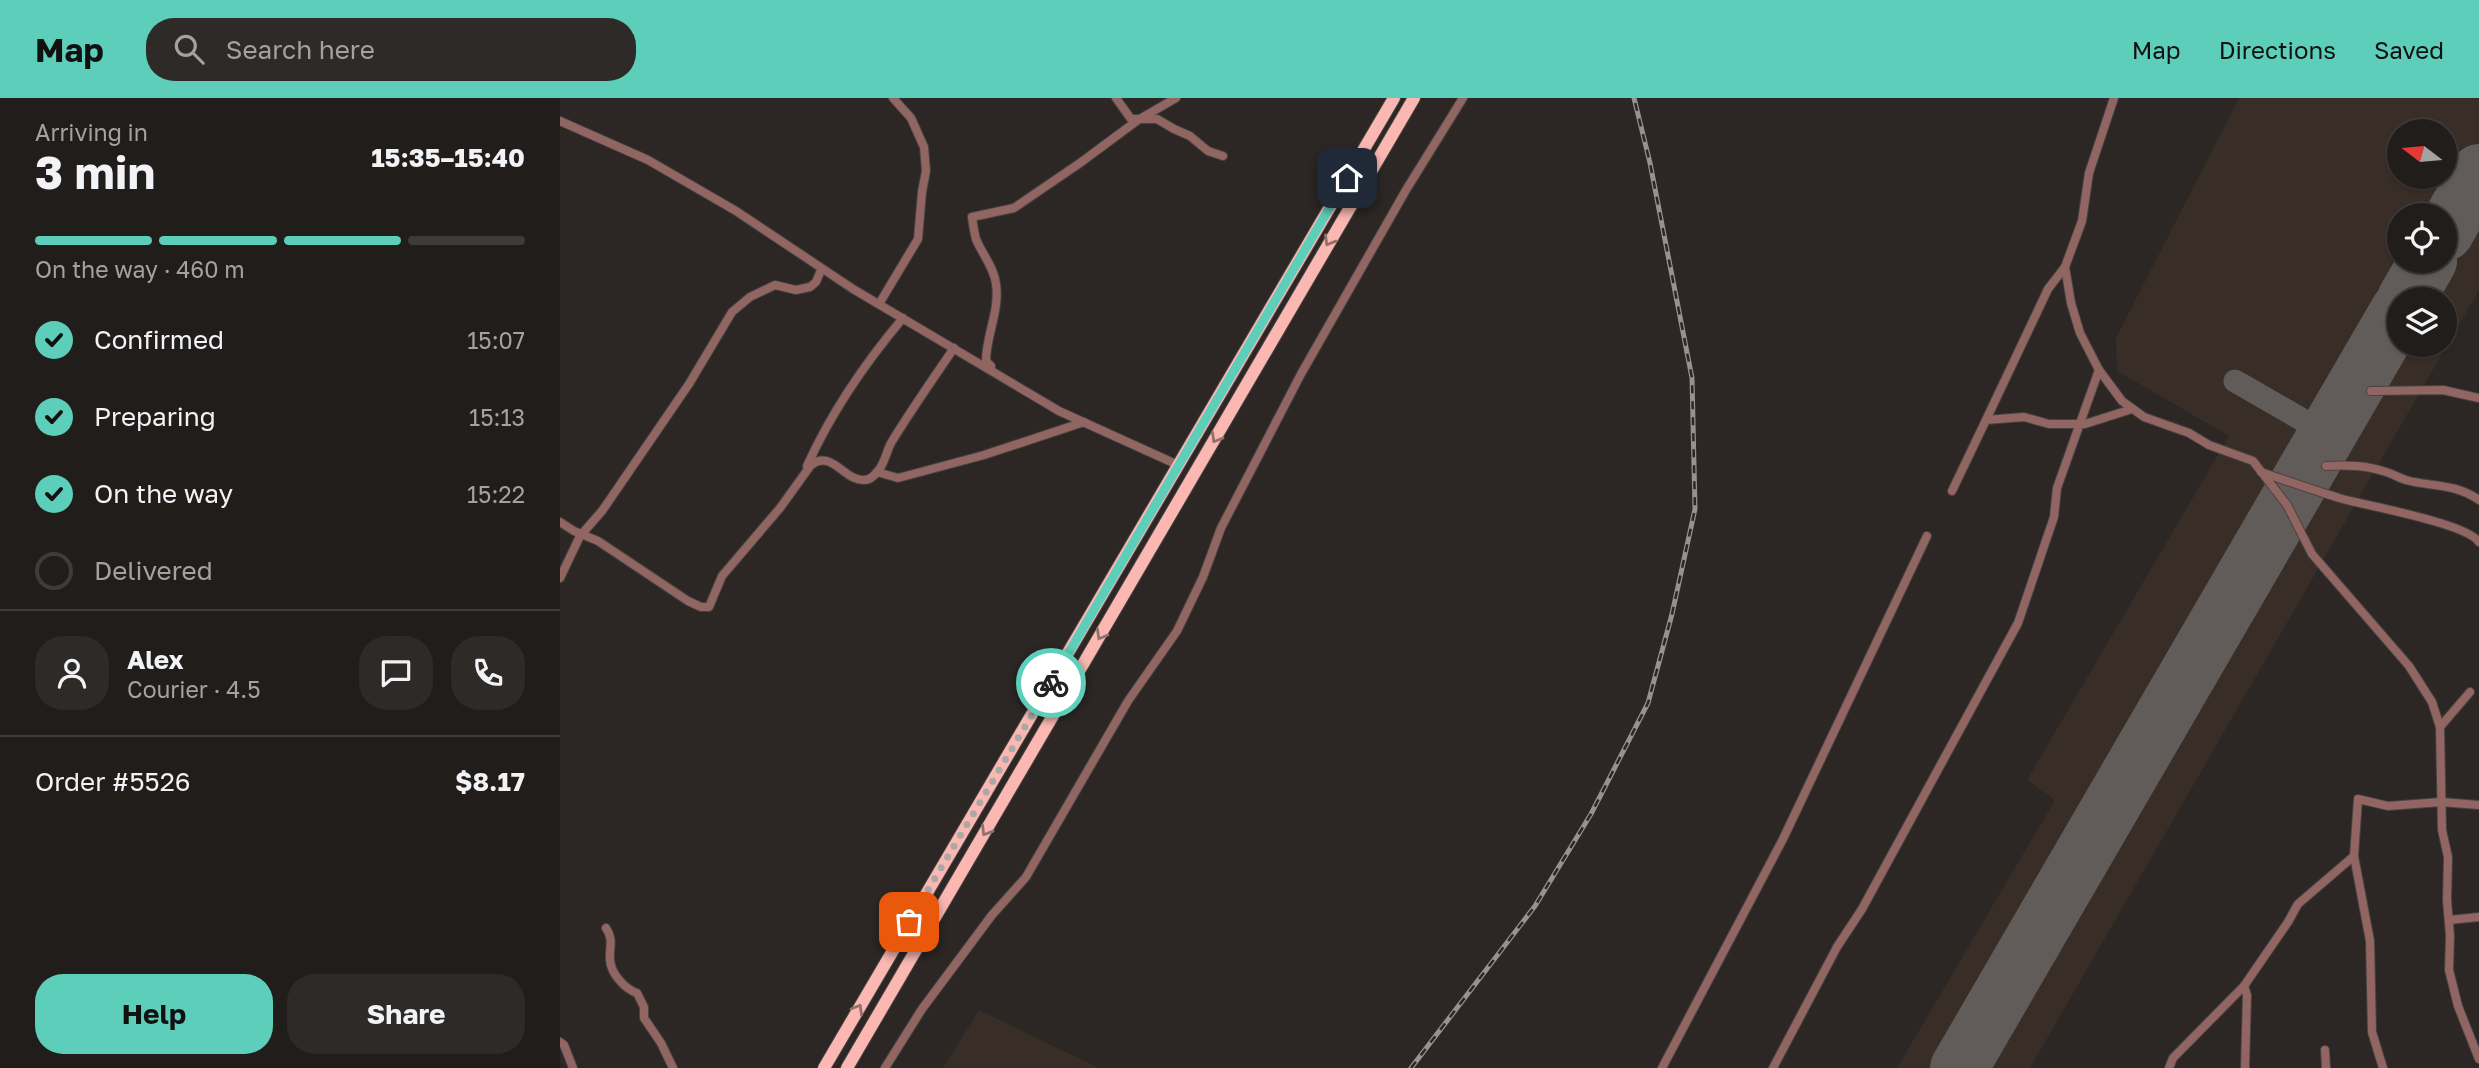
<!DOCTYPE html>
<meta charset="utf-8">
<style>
body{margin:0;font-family:"Golos Text",sans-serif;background:#2d2a28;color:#f1f3f6;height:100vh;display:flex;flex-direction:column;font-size:26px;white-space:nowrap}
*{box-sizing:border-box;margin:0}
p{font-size:23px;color:#a2a2a3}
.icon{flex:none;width:38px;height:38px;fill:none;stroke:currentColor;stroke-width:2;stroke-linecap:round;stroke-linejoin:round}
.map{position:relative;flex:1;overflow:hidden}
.details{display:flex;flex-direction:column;background:#211d1b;width:560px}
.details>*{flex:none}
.needle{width:46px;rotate:286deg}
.fabs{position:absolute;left:1827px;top:21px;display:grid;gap:14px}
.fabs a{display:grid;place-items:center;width:70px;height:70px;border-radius:50%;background:#211d1b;box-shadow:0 2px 5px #0004,0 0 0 2px #3e3b3a;font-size:35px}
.pin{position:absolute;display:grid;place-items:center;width:60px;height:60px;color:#fff;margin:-30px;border-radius:14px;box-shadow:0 4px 10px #0006}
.courier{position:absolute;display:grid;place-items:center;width:70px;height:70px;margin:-35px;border:5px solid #5dceb9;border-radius:50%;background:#fff;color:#222;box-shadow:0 2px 9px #0007}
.summary em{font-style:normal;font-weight:700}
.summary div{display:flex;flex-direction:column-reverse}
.summary{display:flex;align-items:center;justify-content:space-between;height:119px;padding:0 35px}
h1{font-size:46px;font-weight:700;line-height:52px}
.bar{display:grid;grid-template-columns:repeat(4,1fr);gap:10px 7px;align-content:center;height:84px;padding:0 35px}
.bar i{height:9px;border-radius:5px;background:#3e3b3a}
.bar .selected{background:#5dceb9}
.bar p{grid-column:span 4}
.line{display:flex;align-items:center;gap:18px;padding:0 35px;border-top:2px solid #3e3b3a}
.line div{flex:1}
.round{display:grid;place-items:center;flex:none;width:74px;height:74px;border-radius:28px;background:#2d2a28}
ol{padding:0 35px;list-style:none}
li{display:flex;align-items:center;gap:21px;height:77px}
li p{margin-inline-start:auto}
li .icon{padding:7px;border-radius:50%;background:#5dceb9;color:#111;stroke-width:4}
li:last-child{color:#a2a2a3}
li i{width:38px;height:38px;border:4px solid #3e3b3a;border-radius:50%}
.button{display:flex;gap:14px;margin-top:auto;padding:14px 35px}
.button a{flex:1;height:80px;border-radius:28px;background:#5dceb9;color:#111;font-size:28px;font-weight:700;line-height:80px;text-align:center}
.button a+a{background:#2d2a28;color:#f1f3f6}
header{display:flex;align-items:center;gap:42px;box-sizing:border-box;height:98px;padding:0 35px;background:#5dceb9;color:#111}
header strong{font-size:33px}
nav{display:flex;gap:38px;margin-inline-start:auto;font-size:24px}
.search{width:490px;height:63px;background:#2d2a28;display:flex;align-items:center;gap:18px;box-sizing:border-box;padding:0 24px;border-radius:28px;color:#a2a2a3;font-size:26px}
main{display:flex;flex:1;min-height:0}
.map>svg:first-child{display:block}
.built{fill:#382d27;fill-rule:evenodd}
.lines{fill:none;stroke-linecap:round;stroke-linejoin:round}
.taxiway{stroke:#615c5a;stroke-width:23}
.runway{stroke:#615c5a;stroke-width:58}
.minor-casing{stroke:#484340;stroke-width:10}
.trunk-casing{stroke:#484340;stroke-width:14}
.minor{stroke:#916562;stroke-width:8}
.trunk{stroke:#fbb8b2;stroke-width:12}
.rail-casing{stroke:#969290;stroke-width:5}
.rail{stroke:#2c2724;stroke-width:2.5;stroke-dasharray:8;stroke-linecap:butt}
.oneway{stroke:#94706b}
.done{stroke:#aca8a6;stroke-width:7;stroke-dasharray:0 12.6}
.route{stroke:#5dceb9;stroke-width:9}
</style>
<header>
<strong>Map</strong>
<div class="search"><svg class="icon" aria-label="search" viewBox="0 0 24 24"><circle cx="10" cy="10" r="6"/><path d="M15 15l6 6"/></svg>Search here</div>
<nav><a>Map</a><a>Directions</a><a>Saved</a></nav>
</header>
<main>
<section class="details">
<div class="summary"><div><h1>3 min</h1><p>Arriving in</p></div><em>15:35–15:40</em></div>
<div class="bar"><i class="selected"></i><i class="selected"></i><i class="selected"></i><i></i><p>On the way · 460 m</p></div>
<ol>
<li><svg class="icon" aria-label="check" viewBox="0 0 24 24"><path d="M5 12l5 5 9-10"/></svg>Confirmed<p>15:07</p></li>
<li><svg class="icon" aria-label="check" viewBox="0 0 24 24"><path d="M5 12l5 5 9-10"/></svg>Preparing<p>15:13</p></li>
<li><svg class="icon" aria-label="check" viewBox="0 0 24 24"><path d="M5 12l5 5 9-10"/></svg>On the way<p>15:22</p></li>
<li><i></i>Delivered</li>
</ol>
<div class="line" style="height:126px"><a class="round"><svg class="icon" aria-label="person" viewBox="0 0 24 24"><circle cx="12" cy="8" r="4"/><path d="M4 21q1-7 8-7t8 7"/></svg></a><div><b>Alex</b><p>Courier · 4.5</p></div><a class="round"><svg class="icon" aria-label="chat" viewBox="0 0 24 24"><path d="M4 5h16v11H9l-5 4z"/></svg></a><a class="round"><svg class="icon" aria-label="phone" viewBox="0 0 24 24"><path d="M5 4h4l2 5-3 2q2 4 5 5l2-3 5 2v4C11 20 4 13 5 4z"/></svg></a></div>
<div class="line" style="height:91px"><div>Order #5526</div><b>$8.17</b></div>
<div class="button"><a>Help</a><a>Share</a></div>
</section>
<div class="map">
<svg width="1919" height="970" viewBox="0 0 1919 970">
<rect width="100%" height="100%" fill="#2c2724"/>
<g class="built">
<path d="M 1679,0 L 1919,0 L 1919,192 L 1470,970 L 1337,970 L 1495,702 L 1467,682 L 1669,338 L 1557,273 L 1556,240 ZM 1839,33 L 1885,33 L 1885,79 L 1839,79 ZM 1839,117 L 1885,117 L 1885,163 L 1839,163 ZM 1839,201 L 1885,201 L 1885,247 L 1839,247 Z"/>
<polygon points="419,912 539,970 383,970"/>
</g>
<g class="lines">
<polyline class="taxiway" points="1675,283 1767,336"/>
<g class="runway">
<polyline points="1885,134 1919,75"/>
<polyline points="1846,201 1868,163"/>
<polyline points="1399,970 1839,213"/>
</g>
<defs>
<g id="minor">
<polyline points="556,0 571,21 597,21 614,31 630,38 648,53 663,58"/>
<polyline points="1554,0 1529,75 1522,123 1505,169 1511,205 1520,235 1539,272 1562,303 1584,319 1629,335 1649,347 1693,363 1727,407 1752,456 1849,568 1872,604 1880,629 1882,732 1888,759 1887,802 1890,838 1889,872 1898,908 1919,961"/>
<polyline points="0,23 88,62 176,113 293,191 499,313 618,367"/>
<polyline points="319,206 358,141 362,94 366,73 364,49 351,20 333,0"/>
<path d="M 431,268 L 426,263 C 426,237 440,213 436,186 C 434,169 422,156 416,141 C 414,134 413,126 412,119 L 454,110 L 520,65 L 578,22 L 616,0"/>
<polyline points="1811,293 1883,292 1919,300"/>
<polyline points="1426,322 1488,191 1505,169"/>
<path d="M 247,368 C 271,315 305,265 343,220"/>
<path d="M 1766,368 C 1786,367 1806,367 1826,374 C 1833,376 1839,380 1846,382 C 1871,389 1895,385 1919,402"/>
<polyline points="317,374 338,380 424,357 524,324"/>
<path d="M 1701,374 C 1727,383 1753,392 1779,400 C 1807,408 1906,425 1919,444"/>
<polyline points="1392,393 1426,322 1464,319 1489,326 1525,326 1572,311"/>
<path d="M 0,424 L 14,433 L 38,443 L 128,503 L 141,509 L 149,509 L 162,478 L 220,410 L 251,367 C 272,351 284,383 304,382 C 309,382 314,378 317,374 C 325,366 326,354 331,345 C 351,312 373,281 394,250"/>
<polyline points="0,480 20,438 42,413 129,286 172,214 190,199 215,187 236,192 250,189 256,184 261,172"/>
<polyline points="1880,629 1910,594"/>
<polyline points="1889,822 1919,819"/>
<path d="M 46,830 C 54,842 49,849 50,862 C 51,876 65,891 77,895 L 84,909 L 84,920 L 101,945 L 113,970"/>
<polyline points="1684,888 1687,897 1685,970"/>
<polyline points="0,944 4,947 13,970"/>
<polyline points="1765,952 1766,970"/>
<polyline points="325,970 362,911 432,817 466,779 568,603 617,533 643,479 661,430 741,276 846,92 903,0"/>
<polyline points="1102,970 1223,741 1367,438"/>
<polyline points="1213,970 1277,849 1302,811 1458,525 1494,419 1497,390 1539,272"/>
<polyline points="1609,970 1613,960 1684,888 1728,824 1738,806 1794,758"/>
<polyline points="1823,970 1812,934 1810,843 1794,758 1798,701 1828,708 1881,704 1919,707"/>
</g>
<g id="trunk">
<polyline points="264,970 834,0"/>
<polyline points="287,970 854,0"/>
</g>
</defs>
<use href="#minor" class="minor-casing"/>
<use href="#trunk" class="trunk-casing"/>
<use href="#minor" class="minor"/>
<use href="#trunk" class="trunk"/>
<defs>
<polyline id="rail" points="851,970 975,808 1031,716 1088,605 1112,516 1135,411 1132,280 1090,65 1074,0"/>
</defs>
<use href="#rail" class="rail-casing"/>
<use href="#rail" class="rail"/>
</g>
<defs><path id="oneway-chevron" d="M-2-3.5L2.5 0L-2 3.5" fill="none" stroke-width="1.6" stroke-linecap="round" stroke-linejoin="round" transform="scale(1.75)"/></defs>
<g class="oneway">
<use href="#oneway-chevron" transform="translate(769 143) rotate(121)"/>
<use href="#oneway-chevron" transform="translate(656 340) rotate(120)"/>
<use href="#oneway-chevron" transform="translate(541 537) rotate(120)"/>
<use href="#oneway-chevron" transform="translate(426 733) rotate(121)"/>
<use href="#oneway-chevron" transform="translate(298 911) rotate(-60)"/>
</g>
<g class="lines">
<polyline class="done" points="349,824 491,585"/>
<polyline class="route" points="491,585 787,80"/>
</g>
</svg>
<div class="fabs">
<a><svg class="needle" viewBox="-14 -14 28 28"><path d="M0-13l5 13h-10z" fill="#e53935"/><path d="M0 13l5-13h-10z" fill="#a2a2a3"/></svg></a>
<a><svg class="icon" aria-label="locate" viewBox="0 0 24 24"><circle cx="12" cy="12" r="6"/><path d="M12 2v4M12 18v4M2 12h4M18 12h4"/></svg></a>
<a><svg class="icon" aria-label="layers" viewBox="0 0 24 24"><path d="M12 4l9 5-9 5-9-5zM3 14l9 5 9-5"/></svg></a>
</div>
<div class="pin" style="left:349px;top:824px;background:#ea580c"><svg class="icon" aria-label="bag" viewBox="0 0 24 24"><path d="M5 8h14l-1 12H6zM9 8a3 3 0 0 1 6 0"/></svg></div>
<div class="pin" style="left:787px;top:80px;background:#1f2937"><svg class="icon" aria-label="home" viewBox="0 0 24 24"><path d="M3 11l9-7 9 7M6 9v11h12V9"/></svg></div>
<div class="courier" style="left:491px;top:585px"><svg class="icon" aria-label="bike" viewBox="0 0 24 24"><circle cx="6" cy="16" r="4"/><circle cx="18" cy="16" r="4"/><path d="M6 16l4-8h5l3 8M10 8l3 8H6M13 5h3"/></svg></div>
</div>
</main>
